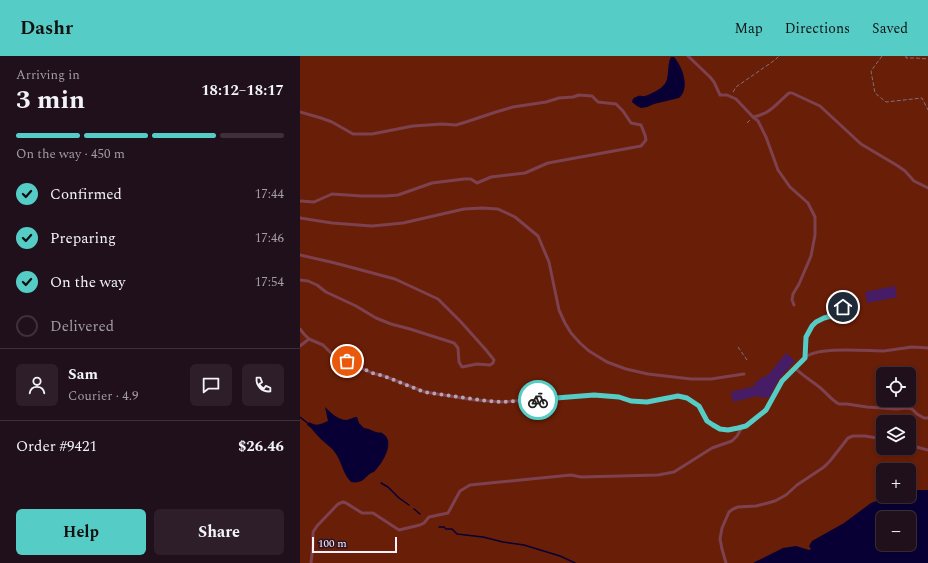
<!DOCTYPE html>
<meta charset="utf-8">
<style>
body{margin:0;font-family:Spectral,serif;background:#2d1e29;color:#f1f3f6;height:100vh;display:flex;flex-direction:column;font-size:15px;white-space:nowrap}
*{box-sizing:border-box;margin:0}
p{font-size:13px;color:#a29da3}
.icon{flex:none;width:22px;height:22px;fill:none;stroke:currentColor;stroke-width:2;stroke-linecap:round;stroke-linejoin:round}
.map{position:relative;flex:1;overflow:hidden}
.panel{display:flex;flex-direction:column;background:#20101c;width:300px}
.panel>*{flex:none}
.buttons{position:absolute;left:576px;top:311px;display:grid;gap:8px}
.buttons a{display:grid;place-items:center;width:40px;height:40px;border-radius:6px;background:#20101c;box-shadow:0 2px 6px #0003,0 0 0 1px #3d303b;font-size:20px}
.scale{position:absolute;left:12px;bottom:10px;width:85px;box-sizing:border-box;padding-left:4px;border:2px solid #ffeffa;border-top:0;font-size:11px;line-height:14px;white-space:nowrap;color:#ffeffa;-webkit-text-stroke:3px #2b1525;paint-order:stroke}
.pin{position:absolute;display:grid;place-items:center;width:34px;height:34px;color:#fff;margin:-17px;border:2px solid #fff;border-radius:50%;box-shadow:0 1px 4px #0007}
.courier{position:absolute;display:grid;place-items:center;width:40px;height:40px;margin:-20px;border:3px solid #55cdc6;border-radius:50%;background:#fff;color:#222;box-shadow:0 1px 5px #0007}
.headline em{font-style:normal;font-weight:700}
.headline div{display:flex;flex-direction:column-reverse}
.headline{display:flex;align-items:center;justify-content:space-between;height:68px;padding:0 16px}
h1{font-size:26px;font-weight:700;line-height:30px}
.bar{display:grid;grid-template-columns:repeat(4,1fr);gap:6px 4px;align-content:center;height:48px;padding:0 16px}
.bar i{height:5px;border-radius:3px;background:#3d303b}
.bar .current{background:#55cdc6}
.bar p{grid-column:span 4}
.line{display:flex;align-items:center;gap:10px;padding:0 16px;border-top:1px solid #3d303b}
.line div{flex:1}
.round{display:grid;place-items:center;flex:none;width:42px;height:42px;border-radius:6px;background:#2d1e29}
ol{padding:0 16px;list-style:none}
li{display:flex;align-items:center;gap:12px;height:44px}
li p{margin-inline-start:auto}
li .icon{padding:4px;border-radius:50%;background:#55cdc6;color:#111;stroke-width:4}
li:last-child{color:#a29da3}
li i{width:22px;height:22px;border:2px solid #3d303b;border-radius:50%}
.button{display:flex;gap:8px;margin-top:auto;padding:8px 16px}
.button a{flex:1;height:46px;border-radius:6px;background:#55cdc6;color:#111;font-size:16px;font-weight:700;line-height:46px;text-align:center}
.button a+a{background:#2d1e29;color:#f1f3f6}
header{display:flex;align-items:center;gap:24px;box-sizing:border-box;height:56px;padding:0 20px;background:#55cdc6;color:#111}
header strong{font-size:19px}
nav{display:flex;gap:22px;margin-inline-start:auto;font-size:14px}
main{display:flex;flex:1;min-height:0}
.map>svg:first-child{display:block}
.green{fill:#691e07;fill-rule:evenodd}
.water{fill:#080034;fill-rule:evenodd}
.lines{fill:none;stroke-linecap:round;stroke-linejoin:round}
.stream{stroke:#080034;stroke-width:1.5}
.building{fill:#471c66}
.path{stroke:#826e7c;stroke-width:1;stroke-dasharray:4 2;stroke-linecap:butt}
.service{stroke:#7d414f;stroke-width:3}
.done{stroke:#b5a3af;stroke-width:4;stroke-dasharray:0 7.2}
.route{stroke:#55cdc6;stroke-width:5}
</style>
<header>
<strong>Dashr</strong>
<nav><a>Map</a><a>Directions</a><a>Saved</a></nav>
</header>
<main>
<section class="panel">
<div class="headline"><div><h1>3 min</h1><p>Arriving in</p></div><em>18:12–18:17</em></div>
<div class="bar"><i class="current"></i><i class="current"></i><i class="current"></i><i></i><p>On the way · 450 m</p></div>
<ol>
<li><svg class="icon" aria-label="check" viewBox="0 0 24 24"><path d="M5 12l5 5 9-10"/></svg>Confirmed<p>17:44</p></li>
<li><svg class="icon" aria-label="check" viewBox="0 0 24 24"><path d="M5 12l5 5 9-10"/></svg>Preparing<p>17:46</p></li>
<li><svg class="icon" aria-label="check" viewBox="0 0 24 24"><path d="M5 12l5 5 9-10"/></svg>On the way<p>17:54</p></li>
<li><i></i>Delivered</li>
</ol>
<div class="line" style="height:72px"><a class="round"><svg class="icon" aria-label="person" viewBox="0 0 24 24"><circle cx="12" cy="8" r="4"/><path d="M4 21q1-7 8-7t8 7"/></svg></a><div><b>Sam</b><p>Courier · 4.9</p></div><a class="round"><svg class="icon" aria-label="chat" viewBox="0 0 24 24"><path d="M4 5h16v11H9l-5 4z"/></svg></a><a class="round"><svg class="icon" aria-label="phone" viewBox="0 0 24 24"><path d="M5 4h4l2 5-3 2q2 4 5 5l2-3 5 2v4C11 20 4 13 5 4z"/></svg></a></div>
<div class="line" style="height:52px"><div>Order #9421</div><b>$26.46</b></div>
<div class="button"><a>Help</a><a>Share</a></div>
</section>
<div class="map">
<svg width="628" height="507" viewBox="0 0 628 507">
<rect width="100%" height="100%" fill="#2b1525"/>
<path class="green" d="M 0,0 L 628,0 L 628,507 L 0,507 ZM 583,318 L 609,318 L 609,344 L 583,344 ZM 583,366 L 609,366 L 609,392 L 583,392 ZM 583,414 L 609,414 L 609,440 L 583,440 ZM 583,462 L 609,462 L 609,488 L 583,488 Z"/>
<g class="water">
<path d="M 371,1 L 374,1 C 382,10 391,32 379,42 L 354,48 L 347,51 L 341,52 L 337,50 L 332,46 C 333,43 333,42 336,41 C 339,39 342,40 345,40 C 351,38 358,34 362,31 C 371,24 366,10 371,1 Z"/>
<path d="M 25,351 C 31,357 38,364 47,364 C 51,363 53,361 57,361 L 59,367 L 64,372 C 71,373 70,374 76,376 C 79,377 80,376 82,377 C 97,385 82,408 74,416 C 66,417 65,429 51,426 C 43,418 42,407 36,398 C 31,390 24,387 18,380 C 14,376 11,371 7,369 L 9,366 C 17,371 21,368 28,365 Z"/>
<path d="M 618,434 L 628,434 L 628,507 L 453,507 L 483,492 L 496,490 L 509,494 L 511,493 L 509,490 L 512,485 L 544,467 L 571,447 L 590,440 L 609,440 L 609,435 ZM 583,462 L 609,462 L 609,488 L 583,488 Z"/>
</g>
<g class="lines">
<g class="stream">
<polyline points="0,361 10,369"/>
<polyline points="81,427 88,431 99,442 109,449"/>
<polyline points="114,453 120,458"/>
<polyline points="139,471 144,471 146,473 152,473 157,478 183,481 203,486 224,489 260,500 275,507"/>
</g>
</g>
<g class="building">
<polygon points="595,230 597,241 567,247 565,236"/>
<polygon points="486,297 495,305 479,323 469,342 458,341 457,340 433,346 431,336 455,330 454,328 462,321 462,322 469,318"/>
</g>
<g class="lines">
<g class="path">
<polyline points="582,0 571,15 575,37 586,46 622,42 628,54"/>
<polyline points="606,0 606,2 616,2 628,3"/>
<polyline points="433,36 436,31 475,4 479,0"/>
<polyline points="447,67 450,64"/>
<polyline points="438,291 447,304"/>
</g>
<g class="service">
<path d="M 388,0 L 410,21 L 414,26 L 420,39 L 427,39 L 436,43 L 453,61 C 470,58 476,48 489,37 L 492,37 L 520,50 L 561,88 L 598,110 L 605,115 L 614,125 L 628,132"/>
<polyline points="0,56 21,62 32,66 53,78 72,78 113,70 142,68 156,69 166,66 196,56 213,51 246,46 259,42 273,41 279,39 292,40 298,46 316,48 323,55 331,67 341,69 345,79 346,84 341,90 248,107 225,117 191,121 177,127 171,123 164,123 132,127 98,139 86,140 62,140 32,138 14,146 0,145"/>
<polyline points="453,61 458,65 466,81 478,114 490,131 508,147 515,161 515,179 511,200 499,228 493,238 492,244 494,249"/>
<polyline points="0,162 32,167 72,170 103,167 164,153 182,152 198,153 215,161 238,180 249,206 259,254 265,267 271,277 280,287 289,295 307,306 326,313 348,318 391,323 411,323 444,318"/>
<polyline points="0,199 35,207 95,223 138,243 161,266 186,294 194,304 193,307 190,309 177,308 162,311 159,306 158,292 154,287 110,273 91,268 76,262 56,250 26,236 17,229 8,225 0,224"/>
<polyline points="0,273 4,278 9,283 0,290"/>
<polyline points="9,283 23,289 34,300 72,317 84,320 125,336 174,344 201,346 294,339 319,341 331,345 347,346 378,340 387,342 399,350 407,365 413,369 420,373 428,374 438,372 446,369 466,355 482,325 505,302 507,281 512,270 516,266 524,262 539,258 543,251"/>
<path d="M 505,302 C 516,290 567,295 584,295 C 594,294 603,292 612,291 C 618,291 623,292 628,292"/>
<path d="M 495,312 C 502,319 510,324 518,330 C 525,335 531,344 539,348 L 547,348 L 567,351 L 596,353 L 608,352 L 612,353 L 617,358 L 624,362 L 628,362"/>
<polyline points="609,389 628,394"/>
<polyline points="11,507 13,489 13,476 17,470 38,448 43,446 46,447 62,457 73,457 99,474 120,469 124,467 129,461 148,457 160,435 170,429 271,419 281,421 358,419 374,416 412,392 432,385 437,380 441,373 443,371"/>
<polyline points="426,507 422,493 420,483 422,472 429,456 433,453 438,451 456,450 464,448 475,445 486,439 497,429 524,411 530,405 548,382 553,380 565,380 583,383"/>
</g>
</g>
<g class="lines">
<polyline class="done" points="47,305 72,317 84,320 124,336 188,345 201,346 238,344"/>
<polyline class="route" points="238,344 256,342 294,339 319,341 331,345 347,346 378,340 387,342 399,350 407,365 413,369 420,373 428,374 438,372 446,370 466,354 482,325 505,302 506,281 512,270 516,266 524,262 539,258 543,251"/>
</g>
</svg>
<div class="buttons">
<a><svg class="icon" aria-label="locate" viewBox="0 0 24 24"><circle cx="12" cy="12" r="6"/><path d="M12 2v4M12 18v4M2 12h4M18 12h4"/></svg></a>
<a><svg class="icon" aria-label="layers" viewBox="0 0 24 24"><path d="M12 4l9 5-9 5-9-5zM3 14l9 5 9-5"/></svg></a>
<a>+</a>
<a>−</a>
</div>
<div class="scale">100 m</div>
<div class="pin" style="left:47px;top:305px;background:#ea580c"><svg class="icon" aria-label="bag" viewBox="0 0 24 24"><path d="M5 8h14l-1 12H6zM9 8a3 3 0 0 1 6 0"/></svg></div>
<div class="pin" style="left:543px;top:251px;background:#1f2937"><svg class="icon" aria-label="home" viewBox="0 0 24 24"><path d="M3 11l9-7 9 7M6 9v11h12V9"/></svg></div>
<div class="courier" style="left:238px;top:344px"><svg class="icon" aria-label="bike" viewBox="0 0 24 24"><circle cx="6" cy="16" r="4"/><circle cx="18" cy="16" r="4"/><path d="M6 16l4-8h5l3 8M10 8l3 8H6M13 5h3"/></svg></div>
</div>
</main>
